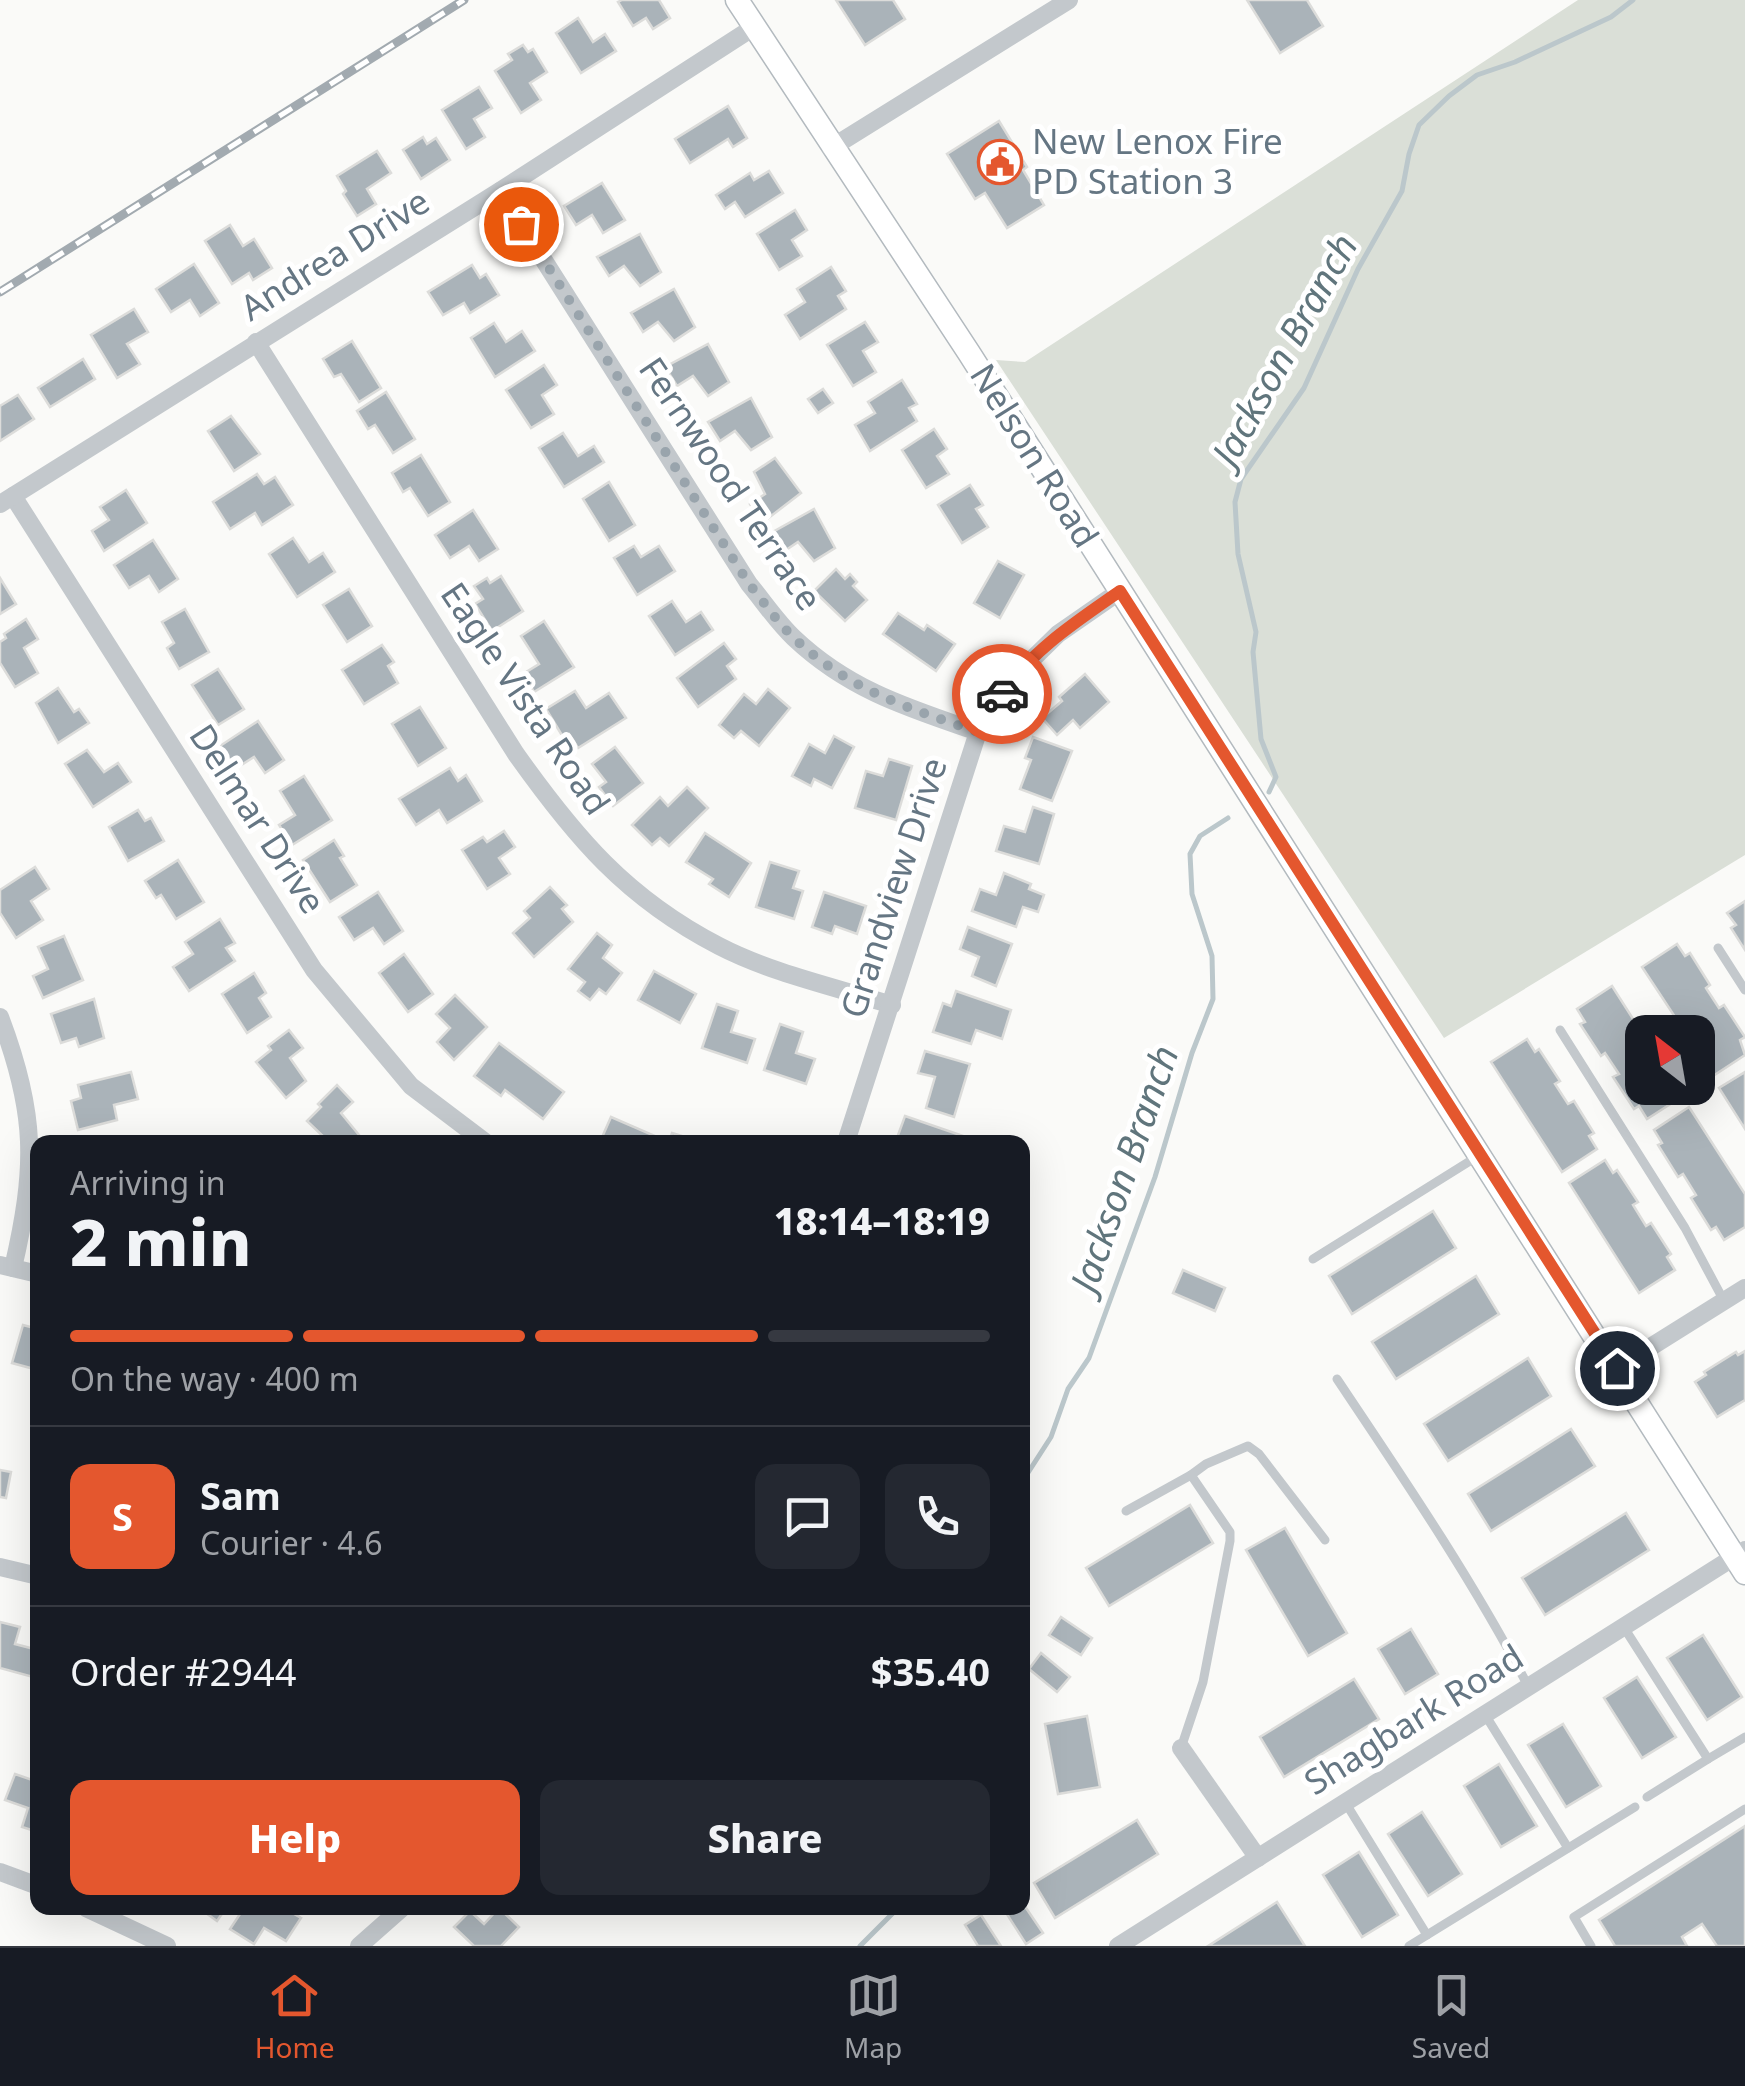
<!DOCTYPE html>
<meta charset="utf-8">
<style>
body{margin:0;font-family:"Noto Sans",sans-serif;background:#242831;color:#f1f3f6;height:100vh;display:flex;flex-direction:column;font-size:38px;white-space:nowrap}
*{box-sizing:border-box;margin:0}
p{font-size:32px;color:#9ea1a6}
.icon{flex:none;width:55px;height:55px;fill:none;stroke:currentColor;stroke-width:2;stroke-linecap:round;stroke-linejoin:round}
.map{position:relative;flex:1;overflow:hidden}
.drawer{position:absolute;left:30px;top:1135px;width:1000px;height:780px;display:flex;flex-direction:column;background:#171b24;border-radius:20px;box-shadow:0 10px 40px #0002}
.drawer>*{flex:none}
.needle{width:65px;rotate:329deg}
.buttons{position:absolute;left:1625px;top:1015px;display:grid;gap:20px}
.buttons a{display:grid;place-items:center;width:90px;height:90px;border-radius:20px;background:#171b24;box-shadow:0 10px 40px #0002;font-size:50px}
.pin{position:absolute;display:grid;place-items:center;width:85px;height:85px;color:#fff;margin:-42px;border:5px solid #fff;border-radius:50%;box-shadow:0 2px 10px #0007}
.courier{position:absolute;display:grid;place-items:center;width:100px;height:100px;margin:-50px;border:8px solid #e4572e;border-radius:50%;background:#fff;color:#222;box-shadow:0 2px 12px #0007}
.head em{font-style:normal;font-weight:800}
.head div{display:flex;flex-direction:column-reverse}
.head{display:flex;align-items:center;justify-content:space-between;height:170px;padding:0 40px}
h1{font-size:65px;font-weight:800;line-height:75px}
.bar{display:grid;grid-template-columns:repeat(4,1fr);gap:15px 10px;align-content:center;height:120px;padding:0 40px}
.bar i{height:12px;border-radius:8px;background:#363941}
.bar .active{background:#e4572e}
.bar p{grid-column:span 4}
.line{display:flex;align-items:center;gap:25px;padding:0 40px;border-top:2px solid #363941}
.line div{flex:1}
.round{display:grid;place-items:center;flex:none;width:105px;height:105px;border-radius:20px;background:#242831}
.cta{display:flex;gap:20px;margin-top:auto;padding:20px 40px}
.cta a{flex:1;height:115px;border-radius:20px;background:#e4572e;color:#fff;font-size:40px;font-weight:800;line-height:115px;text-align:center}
.cta a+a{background:#242831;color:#f1f3f6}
.tab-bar{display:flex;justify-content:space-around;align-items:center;height:140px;border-top:2px solid #363941;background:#171b24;font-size:28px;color:#9ea1a6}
.tab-bar a{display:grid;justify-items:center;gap:5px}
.tab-bar .active{color:#e4572e}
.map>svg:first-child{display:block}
.green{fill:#dadfd7}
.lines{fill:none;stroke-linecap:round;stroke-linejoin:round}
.stream{stroke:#bbc7cb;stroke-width:5}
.building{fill:#aab3b9;stroke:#dcdcda;stroke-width:2.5}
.secondary-casing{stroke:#b3babf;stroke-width:25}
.lane{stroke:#c3c8cc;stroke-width:9}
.street{stroke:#c3c8cc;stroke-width:18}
.secondary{stroke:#fff;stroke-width:22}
.rail-casing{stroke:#a2aab0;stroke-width:9}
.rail{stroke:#fff;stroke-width:5;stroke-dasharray:15;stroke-linecap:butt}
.done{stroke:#99a4ac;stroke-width:10;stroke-dasharray:0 18}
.route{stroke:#e4572e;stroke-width:12}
.labels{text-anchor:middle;stroke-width:10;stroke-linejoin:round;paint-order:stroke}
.poi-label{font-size:35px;fill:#657683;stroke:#fff;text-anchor:start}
.street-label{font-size:35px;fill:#657683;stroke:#fff}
.water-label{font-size:38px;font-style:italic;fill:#60757c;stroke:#fff}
</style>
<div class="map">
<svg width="1745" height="1946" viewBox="0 0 1745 1946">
<rect width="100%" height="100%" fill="#fafaf8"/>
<polygon class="green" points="1578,0 1745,0 1745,855 1444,1038 996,360 1025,362"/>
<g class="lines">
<g class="stream">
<polyline points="1269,792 1276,777 1261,739 1253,652 1256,632 1238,554 1235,502 1241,479 1304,388 1358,269 1402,191 1409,154 1419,125 1449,96 1477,75 1515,62 1611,17 1633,0"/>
<polyline points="1022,1482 1051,1437 1068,1389 1089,1358 1155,1177 1192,1053 1213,999 1212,956 1192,894 1190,854 1200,836 1228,818"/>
<polyline points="860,1946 898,1908"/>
</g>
</g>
<g class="building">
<polygon points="622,0 659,0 670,18 653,29 646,18 633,26 618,2"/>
<polygon points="836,0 893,0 905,19 865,45"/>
<polygon points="1247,0 1307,0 1323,26 1280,53"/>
<polygon points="578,18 593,42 605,34 616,51 581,73 556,33"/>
<polygon points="523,45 528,52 533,49 547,72 530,83 541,100 521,113 495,71 512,60 508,54"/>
<polygon points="479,87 492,108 474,119 485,137 466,149 442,110"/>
<polygon points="728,106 747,138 733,147 728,139 690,163 675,139"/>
<polygon points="999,121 1027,167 1023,170 1044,205 1007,228 985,193 975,199 947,154"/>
<polygon points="423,137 427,144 436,138 450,160 421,179 403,150"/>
<polygon points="377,151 391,173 367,189 376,204 357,216 343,194 346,191 337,176"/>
<polygon points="769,171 783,193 745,217 735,202 725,209 716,195 750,173 754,180"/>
<polygon points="602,183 625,220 603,233 592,215 576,225 564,206"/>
<polygon points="795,210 807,230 792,240 802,256 779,270 757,234"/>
<polygon points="230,225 243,246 254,239 272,268 253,280 249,273 232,284 205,241"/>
<polygon points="640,234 661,272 640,286 624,266 609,276 597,257"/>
<polygon points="194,264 219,303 200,316 190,300 171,312 156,289"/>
<polygon points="472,265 480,278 486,274 499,295 470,313 464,303 443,315 428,292"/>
<polygon points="831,267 846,291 838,296 846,309 800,339 785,315 805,302 797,289"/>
<polygon points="674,289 695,327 674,341 658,322 643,332 631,313"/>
<polygon points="134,309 148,332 127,344 140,364 117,378 91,335"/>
<polygon points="865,322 878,342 863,351 876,372 853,386 827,345"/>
<polygon points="494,323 506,342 522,331 535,351 495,377 471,338"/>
<polygon points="352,341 381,388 359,402 341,374 334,377 323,359"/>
<polygon points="708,344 729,382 708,396 693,376 677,386 665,367"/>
<polygon points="83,359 95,379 50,407 38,388"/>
<polygon points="544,365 557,385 542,395 554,414 531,428 506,390"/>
<polygon points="902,380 917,404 909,408 917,421 870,451 855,425 875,413 868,402"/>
<polygon points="823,389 833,403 818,413 808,399"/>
<polygon points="386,392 415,439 393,453 375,425 368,429 357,411"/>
<polygon points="18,395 34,419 0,441 0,406"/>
<polygon points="751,398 772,437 751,450 735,431 720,441 708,422"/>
<polygon points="231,416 260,454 234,471 208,431"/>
<polygon points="934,429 947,449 937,456 949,474 926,488 902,450"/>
<polygon points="563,433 578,456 594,446 604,462 564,487 539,448"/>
<polygon points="421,455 450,502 428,516 410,488 403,492 392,473"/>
<polygon points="775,458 801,493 762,523 750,504 765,494 754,472"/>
<polygon points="257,474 264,484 275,477 293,505 262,525 255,513 230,529 213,502"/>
<polygon points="609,482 635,525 609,541 583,499"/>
<polygon points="970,485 983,505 976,509 988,527 962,543 938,505"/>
<polygon points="126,490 147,523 104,551 92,531 109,520 100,507"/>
<polygon points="814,509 835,548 814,561 798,542 783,552 771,533"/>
<polygon points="473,510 498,549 479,561 469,546 450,558 435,535"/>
<polygon points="293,538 309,562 323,553 335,572 297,597 269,554"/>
<polygon points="153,540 178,579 159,592 149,576 129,588 114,565"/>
<polygon points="634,546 641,557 659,546 675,571 637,595 614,558"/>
<polygon points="998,561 1024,575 1000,618 974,603"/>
<polygon points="836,569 845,579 850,574 857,582 853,586 867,600 845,621 814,591"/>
<polygon points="501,576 523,611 492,631 475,604 483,599 474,586 487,578 490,583"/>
<polygon points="0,578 16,604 0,614"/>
<polygon points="349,589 372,626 347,642 323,605"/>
<polygon points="672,601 686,622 701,612 713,630 675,655 649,616"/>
<polygon points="185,609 209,652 179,669 167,648 174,643 162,622"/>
<polygon points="898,613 924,630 927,625 955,644 936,671 883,634"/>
<polygon points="26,619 38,639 24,648 38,673 15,687 0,663 0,642 6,638 4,634"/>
<polygon points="544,621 574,667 534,692 523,674 539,664 521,636"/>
<polygon points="724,643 736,659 727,666 736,679 698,707 677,678"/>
<polygon points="382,645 394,662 388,666 398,683 364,704 342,670"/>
<polygon points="218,669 244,709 218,725 192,685"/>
<polygon points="1085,674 1109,702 1080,728 1073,720 1057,735 1042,718 1062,701 1059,697"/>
<polygon points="58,688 74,712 79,709 89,723 58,743 36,703"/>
<polygon points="768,689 790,708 759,746 741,731 734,738 719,725 744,694 756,704"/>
<polygon points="575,691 586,708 609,693 626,718 578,748 569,734 563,737 546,709"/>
<polygon points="420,707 446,748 418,766 392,724"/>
<polygon points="258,721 284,760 265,773 254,757 235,769 220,746"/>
<polygon points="834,736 854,747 832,788 814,779 811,786 792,776 809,744 825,753"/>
<polygon points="1033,737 1072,751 1052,801 1020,789 1031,760 1025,758"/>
<polygon points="615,747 643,783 613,806 599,787 606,782 592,764"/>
<polygon points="87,750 104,772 118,763 131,782 93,807 65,764"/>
<polygon points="889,759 912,766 896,820 855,808 866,771 883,776"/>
<polygon points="450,768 458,781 466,775 482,801 447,823 439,810 416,825 399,799"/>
<polygon points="304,776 332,820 292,845 279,825 295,815 280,791"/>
<polygon points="687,787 708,808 669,846 660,838 652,845 632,825 660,797 668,806"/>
<polygon points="1033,807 1054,814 1039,864 996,851 1004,826 1025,832"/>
<polygon points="138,810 145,821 151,818 164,841 128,861 109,827"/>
<polygon points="504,831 515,847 499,858 510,874 487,889 462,850 483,837 487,842"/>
<polygon points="705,833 751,863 729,897 709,884 713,879 686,862"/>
<polygon points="334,840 344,856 340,858 357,885 330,902 303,860"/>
<polygon points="178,860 204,902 176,919 161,895 156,898 145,881"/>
<polygon points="770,862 799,871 793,888 803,891 794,919 756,907"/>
<polygon points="35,867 49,889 31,901 43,920 16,938 0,913 0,890"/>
<polygon points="1004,873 1031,884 1029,889 1044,895 1038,912 1023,907 1016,927 972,911 980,889 996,895"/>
<polygon points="550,887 567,905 562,909 573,922 534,957 513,933 530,918 524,911"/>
<polygon points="378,892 403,931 384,944 373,928 354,940 339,917"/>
<polygon points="824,892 866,906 857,934 835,926 832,934 812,927"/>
<polygon points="1745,901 1745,950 1731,928 1736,925 1727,913"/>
<polygon points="220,919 235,943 226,948 235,961 189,991 173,967 193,954 185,942"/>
<polygon points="968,927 1012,944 996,986 972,976 979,957 960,949"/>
<polygon points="597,933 612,945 603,958 622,973 606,994 599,989 590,1000 578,991 585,982 568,969"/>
<polygon points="64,936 83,980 43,998 33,976 48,969 38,947"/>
<polygon points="1677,944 1685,956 1690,953 1710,985 1706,988 1719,1008 1724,1005 1745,1037 1740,1040 1745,1055 1713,1076 1698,1052 1698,1032 1685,1032 1642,967"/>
<polygon points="404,954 433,994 408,1012 379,973"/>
<polygon points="654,971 696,994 680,1023 638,1000"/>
<polygon points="254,973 266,993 259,998 271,1017 247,1033 222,994"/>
<polygon points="1612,986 1642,1033 1642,1088 1677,1088 1683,1096 1647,1119 1639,1106 1634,1109 1613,1077 1619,1074 1605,1053 1601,1056 1580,1024 1585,1022 1577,1009"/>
<polygon points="956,991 1011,1010 1002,1039 976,1030 971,1044 933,1032 943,1003 951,1006"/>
<polygon points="455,995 487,1027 454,1060 437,1042 450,1028 436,1014"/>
<polygon points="94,999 104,1038 79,1047 76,1038 61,1043 51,1014"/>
<polygon points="717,1004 738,1011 731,1032 755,1039 747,1063 702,1048"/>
<polygon points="780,1024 803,1032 796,1053 815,1059 806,1084 764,1070"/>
<polygon points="289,1030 303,1048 290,1058 306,1081 286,1098 256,1062 271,1050 268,1046"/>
<polygon points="1527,1039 1535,1052 1539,1049 1560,1081 1555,1084 1568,1104 1574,1101 1594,1133 1589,1136 1597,1149 1562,1172 1491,1062"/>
<polygon points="499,1043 564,1092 543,1119 505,1090 501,1096 474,1076"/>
<polygon points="925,1051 970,1064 954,1117 926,1108 935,1077 918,1073"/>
<polygon points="131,1072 138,1099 114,1105 117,1120 78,1130 71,1101 81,1098 78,1085"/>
<polygon points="1745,1072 1745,1129 1719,1088"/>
<polygon points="337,1085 353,1102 341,1113 359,1135 351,1142 329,1142 307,1121 321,1107 318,1104"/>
<polygon points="1689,1107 1745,1194 1745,1227 1724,1240 1716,1227 1711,1230 1691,1198 1696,1195 1683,1174 1678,1177 1658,1145 1662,1143 1654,1130"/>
<polygon points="905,1116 966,1137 964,1142 911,1142 897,1138"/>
<polygon points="611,1117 655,1136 652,1142 600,1142"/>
<polygon points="672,1133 701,1142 669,1142"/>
<polygon points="1605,1160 1613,1173 1617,1170 1638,1202 1633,1205 1646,1226 1651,1223 1671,1254 1667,1257 1675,1270 1639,1293 1569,1183"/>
<polygon points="1433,1211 1456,1248 1352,1314 1329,1276"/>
<polygon points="1183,1270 1225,1288 1215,1311 1173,1293"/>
<polygon points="1476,1276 1499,1314 1396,1379 1372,1342"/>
<polygon points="23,1325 38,1329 38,1370 12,1363"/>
<polygon points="1745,1351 1745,1400 1717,1417 1695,1382 1706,1375 1704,1372 1736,1352 1738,1355"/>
<polygon points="1528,1358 1551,1396 1448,1461 1424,1424"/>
<polygon points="1571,1429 1595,1466 1491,1531 1468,1494"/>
<polygon points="0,1470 11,1472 6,1498 0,1497"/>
<polygon points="1190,1505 1213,1543 1109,1606 1086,1568"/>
<polygon points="1626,1513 1649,1550 1545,1615 1522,1578"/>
<polygon points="1285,1528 1347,1633 1308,1656 1246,1550"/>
<polygon points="1061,1617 1092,1638 1081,1655 1049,1635"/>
<polygon points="0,1622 20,1627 15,1644 38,1650 33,1677 0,1668"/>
<polygon points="1411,1629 1438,1674 1405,1694 1378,1649"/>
<polygon points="1703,1635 1742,1697 1707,1720 1667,1658"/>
<polygon points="1041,1653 1070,1677 1057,1692 1029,1669"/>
<polygon points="1637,1677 1676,1737 1642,1758 1604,1698"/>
<polygon points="1354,1679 1379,1719 1284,1777 1260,1737"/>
<polygon points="1087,1716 1100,1787 1058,1794 1045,1724"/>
<polygon points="1563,1724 1601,1786 1566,1807 1528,1745"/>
<polygon points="1499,1764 1537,1826 1501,1847 1464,1786"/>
<polygon points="15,1774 38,1782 38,1832 22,1827 28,1808 5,1800"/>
<polygon points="1422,1812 1462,1874 1428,1896 1388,1834"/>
<polygon points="1137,1820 1158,1854 1055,1918 1034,1883"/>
<polygon points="1745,1826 1745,1946 1717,1946 1702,1924 1682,1937 1687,1946 1615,1946 1599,1920"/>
<polygon points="1359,1852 1398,1915 1362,1937 1323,1875"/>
<polygon points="1022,1902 1043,1933 1026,1944 1003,1908 1022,1908"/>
<polygon points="1277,1902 1305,1946 1208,1946"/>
<polygon points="199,1908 226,1908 217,1921"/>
<polygon points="244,1908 284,1908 301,1918 286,1941 264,1928 254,1944 230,1929"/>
<polygon points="499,1908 519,1927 501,1946 474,1946 454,1927 470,1911 484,1924"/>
<polygon points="981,1915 1001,1946 978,1946 965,1925"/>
</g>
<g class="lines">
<defs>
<polyline id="secondary" points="737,0 969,353 1745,1573"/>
</defs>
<use href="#secondary" class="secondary-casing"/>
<g class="lane">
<polyline points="1718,948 1745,990"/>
<polyline points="1560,1030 1685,1228 1724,1301"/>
<polyline points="1313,1259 1478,1156"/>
<path d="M 1337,1379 C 1404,1479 1472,1579 1528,1686"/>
<polyline points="1126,1511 1191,1475"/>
<polyline points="1623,1626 1708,1759 1647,1797"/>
<polyline points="1484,1713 1568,1848"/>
<polyline points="1181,1748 1203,1682 1230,1541 1230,1532 1191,1475 1206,1464 1248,1446 1259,1454 1325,1540"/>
<polyline points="1708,1759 1745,1737"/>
<polyline points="1345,1802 1427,1935"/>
<polyline points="1409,1946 1635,1807"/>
<polyline points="1591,1946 1574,1917 1745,1809"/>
</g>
<g class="street">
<polyline points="831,148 1069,0"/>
<path d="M 500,191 L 749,584 C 764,602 777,622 794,638 C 849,690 908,708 978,732"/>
<path d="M 256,342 L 516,754 C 575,837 626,898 719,946 C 771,973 835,987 892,1005"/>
<polyline points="13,496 314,970 411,1086 485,1142"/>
<polyline points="0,504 500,191 754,27"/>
<path d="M 0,1017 C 37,1114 36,1168 13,1268"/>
<polyline points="846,1142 978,732 1013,678 1058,634 1120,591"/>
<polyline points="0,1265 38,1274"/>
<polyline points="1617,1368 1745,1288"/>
<polyline points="0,1567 38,1576"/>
<polyline points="1181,1748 1258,1858"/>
<polyline points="0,1872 38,1886"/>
<polyline points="86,1908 167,1946"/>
<polyline points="359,1946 402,1908"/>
<polyline points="1118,1946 1745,1550"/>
</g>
<use href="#secondary" class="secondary"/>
<defs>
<polyline id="rail" points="0,292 464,0"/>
</defs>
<use href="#rail" class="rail-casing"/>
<use href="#rail" class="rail"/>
</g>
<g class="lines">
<path class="done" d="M 521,224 L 749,584 C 764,602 777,622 794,638 C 849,690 908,708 978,732 L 1002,694"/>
<path class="route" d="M 1002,694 C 1032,650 1077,621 1120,591 L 1617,1368"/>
</g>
<defs>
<symbol id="civic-ring" viewBox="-11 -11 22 22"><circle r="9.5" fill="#fff" stroke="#e4572e" stroke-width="1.5"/><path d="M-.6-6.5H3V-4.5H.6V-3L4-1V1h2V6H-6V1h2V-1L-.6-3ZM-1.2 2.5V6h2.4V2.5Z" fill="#e4572e"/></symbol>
</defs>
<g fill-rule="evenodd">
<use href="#civic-ring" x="975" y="137" width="50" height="50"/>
</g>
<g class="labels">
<g class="poi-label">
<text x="1032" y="154">New Lenox Fire<tspan x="1032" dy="40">PD Station 3</tspan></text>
</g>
<g class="street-label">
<text transform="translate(335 255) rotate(-32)" y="12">Andrea Drive</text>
<text transform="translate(1034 456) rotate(58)" y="12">Nelson Road</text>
<text transform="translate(730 484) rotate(56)" y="12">Fernwood Terrace</text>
<text transform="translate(525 699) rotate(56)" y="12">Eagle Vista Road</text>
<text transform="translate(257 819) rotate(57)" y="12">Delmar Drive</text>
<text transform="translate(894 888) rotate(-72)" y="12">Grandview Drive</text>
<text transform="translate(1414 1720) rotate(-32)" y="12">Shagbark Road</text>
</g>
<g class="water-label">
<text transform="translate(1285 350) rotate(-61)" y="13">Jackson Branch</text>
<text transform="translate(1125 1169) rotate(-71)" y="13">Jackson Branch</text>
</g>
</g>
</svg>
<div class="buttons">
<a><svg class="needle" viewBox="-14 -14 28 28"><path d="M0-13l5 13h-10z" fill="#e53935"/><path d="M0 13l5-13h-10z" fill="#9ea1a6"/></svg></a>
</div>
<div class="pin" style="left:521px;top:224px;background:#ea580c"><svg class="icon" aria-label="bag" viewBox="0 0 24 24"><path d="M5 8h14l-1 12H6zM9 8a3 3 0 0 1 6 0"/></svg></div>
<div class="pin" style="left:1617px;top:1368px;background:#1f2937"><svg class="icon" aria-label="home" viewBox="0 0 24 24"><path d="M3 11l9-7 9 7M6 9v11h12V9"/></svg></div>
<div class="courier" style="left:1002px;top:694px"><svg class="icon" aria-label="car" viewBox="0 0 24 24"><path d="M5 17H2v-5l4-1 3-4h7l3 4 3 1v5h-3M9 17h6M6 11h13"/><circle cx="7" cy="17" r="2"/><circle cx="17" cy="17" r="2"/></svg></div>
<section class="drawer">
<div class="head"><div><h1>2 min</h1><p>Arriving in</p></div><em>18:14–18:19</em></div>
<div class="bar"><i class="active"></i><i class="active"></i><i class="active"></i><i></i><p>On the way · 400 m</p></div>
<div class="line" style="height:180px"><b class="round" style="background:#e4572e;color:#fff">S</b><div><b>Sam</b><p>Courier · 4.6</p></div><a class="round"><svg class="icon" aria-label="chat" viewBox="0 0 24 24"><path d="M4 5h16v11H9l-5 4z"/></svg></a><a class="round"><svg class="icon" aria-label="phone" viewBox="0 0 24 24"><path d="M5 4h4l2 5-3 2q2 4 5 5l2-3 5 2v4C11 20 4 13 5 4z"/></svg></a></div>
<div class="line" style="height:130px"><div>Order #2944</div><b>$35.40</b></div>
<div class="cta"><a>Help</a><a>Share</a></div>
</section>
</div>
<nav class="tab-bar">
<a class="active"><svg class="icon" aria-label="home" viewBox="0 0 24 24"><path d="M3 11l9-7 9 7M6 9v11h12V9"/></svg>Home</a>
<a><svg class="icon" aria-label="map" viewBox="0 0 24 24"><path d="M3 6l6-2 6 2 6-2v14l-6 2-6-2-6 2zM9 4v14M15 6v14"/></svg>Map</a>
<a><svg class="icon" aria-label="saved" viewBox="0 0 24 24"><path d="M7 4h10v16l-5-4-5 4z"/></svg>Saved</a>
</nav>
